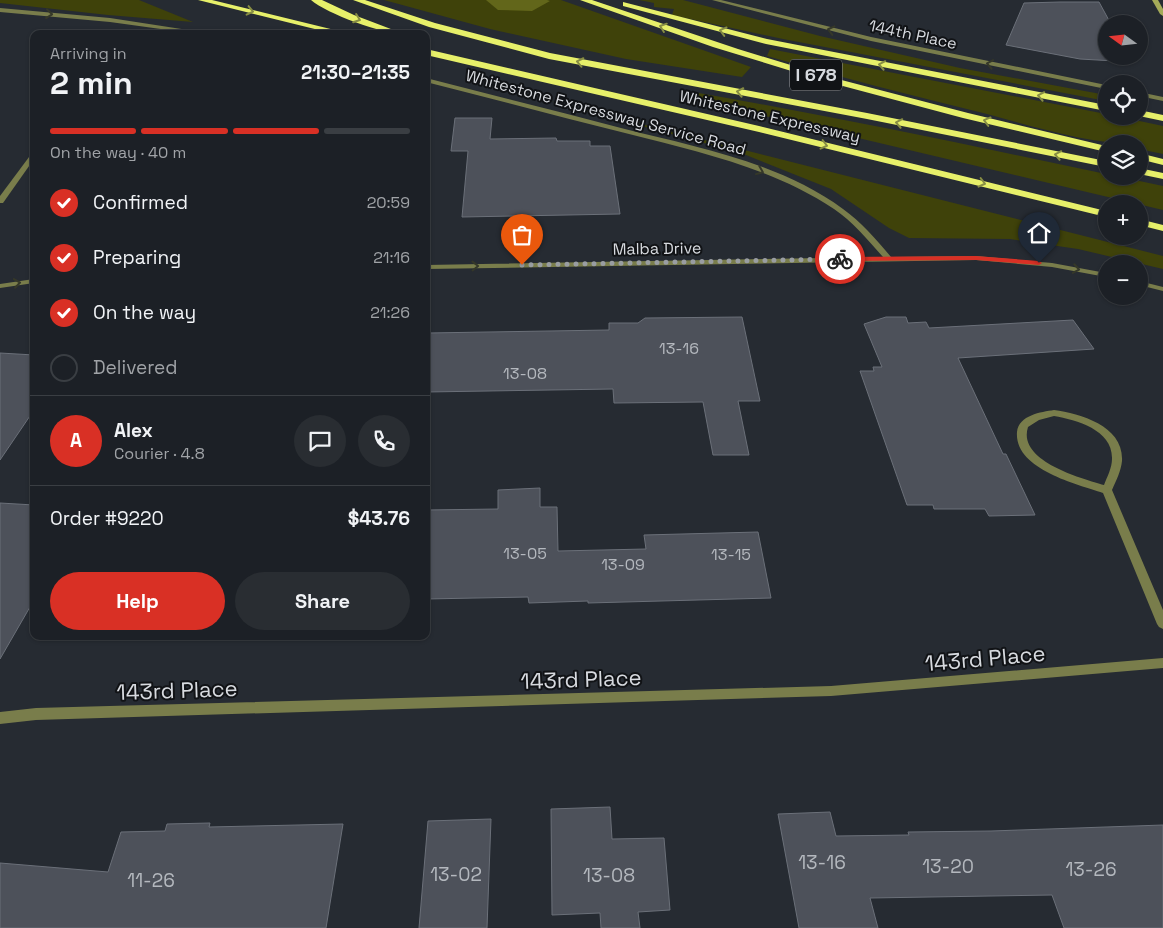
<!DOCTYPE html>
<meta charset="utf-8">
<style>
body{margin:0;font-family:"Space Grotesk",sans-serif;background:#292d32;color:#f1f3f6;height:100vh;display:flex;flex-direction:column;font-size:19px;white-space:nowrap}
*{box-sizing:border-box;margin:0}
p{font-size:16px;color:#a0a3a7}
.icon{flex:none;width:28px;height:28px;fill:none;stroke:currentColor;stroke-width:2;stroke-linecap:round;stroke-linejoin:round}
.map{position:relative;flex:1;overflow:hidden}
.panel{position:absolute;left:30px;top:30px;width:400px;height:610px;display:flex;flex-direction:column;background:#1c2026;border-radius:10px;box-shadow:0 1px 4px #0004,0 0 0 1px #3a3e43}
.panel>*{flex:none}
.needle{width:32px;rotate:285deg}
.fabs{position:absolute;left:1098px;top:15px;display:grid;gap:10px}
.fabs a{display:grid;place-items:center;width:50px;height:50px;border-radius:50%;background:#1c2026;box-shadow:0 1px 4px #0004,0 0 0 1px #3a3e43;font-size:25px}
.pin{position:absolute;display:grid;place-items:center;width:42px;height:42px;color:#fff;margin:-51px -21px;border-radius:50% 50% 50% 0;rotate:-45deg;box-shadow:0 0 5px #0007}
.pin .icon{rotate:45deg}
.courier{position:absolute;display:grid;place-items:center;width:50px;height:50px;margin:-25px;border:4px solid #d93025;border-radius:50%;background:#fff;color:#222;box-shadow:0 1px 6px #0007}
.head em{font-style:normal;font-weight:600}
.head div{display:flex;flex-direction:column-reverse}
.head{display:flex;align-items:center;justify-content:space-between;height:85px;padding:0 20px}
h1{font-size:32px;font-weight:600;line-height:38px}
.bar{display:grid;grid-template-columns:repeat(4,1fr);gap:8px 5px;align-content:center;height:60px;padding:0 20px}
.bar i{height:6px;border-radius:4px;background:#3a3e43}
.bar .on{background:#d93025}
.bar p{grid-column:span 4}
.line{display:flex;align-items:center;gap:12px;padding:0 20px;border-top:1px solid #3a3e43}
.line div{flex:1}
.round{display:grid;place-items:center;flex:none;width:52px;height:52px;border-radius:26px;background:#292d32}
ol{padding:0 20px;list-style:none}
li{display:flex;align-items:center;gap:15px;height:55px}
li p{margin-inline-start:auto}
li .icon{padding:5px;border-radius:50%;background:#d93025;color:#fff;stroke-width:4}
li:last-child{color:#a0a3a7}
li i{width:28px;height:28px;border:2px solid #3a3e43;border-radius:50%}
.button{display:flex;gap:10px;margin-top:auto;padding:10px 20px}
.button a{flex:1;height:58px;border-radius:30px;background:#d93025;color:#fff;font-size:20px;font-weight:600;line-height:58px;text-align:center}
.button a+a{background:#292d32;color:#f1f3f6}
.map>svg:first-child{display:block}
.green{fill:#3f420a}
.forest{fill:#62661a}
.building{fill:#4d515a;stroke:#6b7079}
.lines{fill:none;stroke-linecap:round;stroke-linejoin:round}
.minor{fill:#797d4b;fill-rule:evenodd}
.tertiary{fill:#797d4b;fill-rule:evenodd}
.secondary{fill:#a5ab59;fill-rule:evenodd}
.motorway{fill:#e7f06a;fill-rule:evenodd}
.oneway{stroke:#878d44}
.oneway2{stroke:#353829}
.route{fill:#d93025}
.done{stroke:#999da2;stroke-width:5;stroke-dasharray:0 9}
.labels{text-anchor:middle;stroke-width:4;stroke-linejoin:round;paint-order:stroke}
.far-street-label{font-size:16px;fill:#d7dadf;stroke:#111316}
.number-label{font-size:16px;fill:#b4b8be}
.shield{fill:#111316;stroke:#9c9ea3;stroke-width:1}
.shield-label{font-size:18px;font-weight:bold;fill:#d7dadf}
.near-number-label{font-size:19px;fill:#b4b8be}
.near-street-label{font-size:22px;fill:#d7dadf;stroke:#111316}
</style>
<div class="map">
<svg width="1163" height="928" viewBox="0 0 1163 928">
<rect width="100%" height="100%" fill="#262b32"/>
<g class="green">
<polygon points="0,0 139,0 193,22 108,15 0,3"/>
<polygon points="384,0 561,0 751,67 742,77 626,59 490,29"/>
<polygon points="639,0 683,0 820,36 960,68 1106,95 1106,101 783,39 672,15 674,9 654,7 654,3"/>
<path d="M 770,49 L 1106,114 L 1106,116 L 1116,116 L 1163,126 L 1163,154 L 1139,149 L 1139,144 C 1088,144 1036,127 987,114 C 913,96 840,77 767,56 Z"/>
<path d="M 693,92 C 832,116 969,145 1106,174 L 1106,176 L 1116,176 L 1163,186 L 1163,210 L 689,98 Z"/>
<polygon points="546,100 1163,256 1163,269 1078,249 1010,239 909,238 889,228 831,189 741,153"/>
</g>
<polygon class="forest" points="486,0 547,0 550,1 532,11 498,10"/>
<g class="building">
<polygon points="1060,2 1099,2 1111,24 1106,24 1106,56 1129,56 1132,62 1080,59 1006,45 1024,3"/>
<polygon points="455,118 492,118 490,139 556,138 557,141 590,141 590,146 610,146 620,214 462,217 468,151 451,151"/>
<polygon points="742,317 760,401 738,401 749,455 713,455 703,402 614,403 613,389 426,392 428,333 609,330 609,323 638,323 645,318"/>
<polygon points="886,317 906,317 908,323 926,322 929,328 1073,320 1094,349 958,358 1003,454 1006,454 1035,515 989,516 985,509 934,509 933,505 907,505 860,371 874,371 873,367 882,367 864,324"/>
<polygon points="0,353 34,355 34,410 0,460"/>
<polygon points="540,488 540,507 557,507 558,551 646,549 644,535 758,532 771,598 588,603 588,601 529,603 528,597 426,599 426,510 498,509 498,490"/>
<polygon points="0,503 34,505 34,600 0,659"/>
<polygon points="610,807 612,839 664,838 670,910 638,912 640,928 601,928 600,913 552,915 551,809"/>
<polygon points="830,812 836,836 909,835 908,832 991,831 1163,825 1163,928 1064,928 1052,895 870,898 878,928 799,928 778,814"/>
<polygon points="491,819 487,928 419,928 428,821"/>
<polygon points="210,823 209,827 343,824 326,928 0,928 0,863 108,872 121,832 165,831 167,824"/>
</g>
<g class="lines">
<g class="minor">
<polygon points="712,0 721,0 871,37 1106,85 1106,89 871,41"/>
<polygon points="1139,92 1163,97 1163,101 1139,96"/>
<polygon points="34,152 34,159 3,203 0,203 0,196 32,153"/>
<path d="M 1054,410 C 1081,414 1124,426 1122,461 C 1121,471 1116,481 1112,490 L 1163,610 L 1163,629 L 1159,627 L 1157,624 L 1103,493 C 1076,484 1014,469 1017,432 C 1019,415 1041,412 1054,410 ZM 1054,416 C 1077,420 1113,430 1112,459 C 1112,468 1107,477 1104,485 C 1081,478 1017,461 1028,427 L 1039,420 Z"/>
<polygon points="1163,658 1163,668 831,696 36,720 0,724 0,712 36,708 831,686"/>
</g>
<g class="tertiary">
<polygon points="0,8 110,18 214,34 197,34 110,22 0,12"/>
<path d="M 426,78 C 491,95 556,111 621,128 C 696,147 779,162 843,209 C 861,222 877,240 891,257 L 976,256 L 1052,263 L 1106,273 L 1106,277 L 1052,267 L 976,260 L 426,269 L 426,265 L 883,257 C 868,240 853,222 834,209 C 773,168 699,152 629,134 C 561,117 494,99 426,82 Z"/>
<polygon points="34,279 34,283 0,288 0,284"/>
<polygon points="1139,281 1163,287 1163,291 1139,285"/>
</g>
<polygon class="secondary" points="1152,0 1158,0 1163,9 1163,16 1160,14"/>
<g class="motorway">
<polygon points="198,0 212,0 351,34 335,34"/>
<path d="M 311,0 L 322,0 L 354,15 L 404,34 C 383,34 327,14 311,0 Z"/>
<polygon points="353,0 365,0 435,23 550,53 867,113 1106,161 1106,167 867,119 549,59 429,27"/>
<polygon points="580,0 592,0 738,49 830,77 968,113 1106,146 1106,152 963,118 824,81 713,47"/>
<polygon points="623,2 767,39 1106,105 1106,111 766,44 623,6"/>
<polygon points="426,49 759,126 1106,211 1106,217 759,132 426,55"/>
<polygon points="1139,110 1163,115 1163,121 1139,116"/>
<polygon points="1139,153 1163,159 1163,165 1139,159"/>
<polygon points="1139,168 1163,173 1163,179 1139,174"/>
<polygon points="1139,219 1163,225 1163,231 1139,225"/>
</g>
</g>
<defs><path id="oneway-chevron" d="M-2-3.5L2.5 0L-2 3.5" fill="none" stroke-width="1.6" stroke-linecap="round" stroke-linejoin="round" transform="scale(1.25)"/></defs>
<g class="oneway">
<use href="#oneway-chevron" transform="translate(250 11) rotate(13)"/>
<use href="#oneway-chevron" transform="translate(357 19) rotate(20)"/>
<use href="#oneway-chevron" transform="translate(663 27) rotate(-161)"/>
<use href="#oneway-chevron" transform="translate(723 31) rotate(-165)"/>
<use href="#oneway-chevron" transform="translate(580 62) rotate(-168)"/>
<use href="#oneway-chevron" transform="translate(882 65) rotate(-169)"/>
<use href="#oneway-chevron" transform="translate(740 92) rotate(-169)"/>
<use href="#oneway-chevron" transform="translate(1041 96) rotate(-169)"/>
<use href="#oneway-chevron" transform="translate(987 121) rotate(-165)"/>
<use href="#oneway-chevron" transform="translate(899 123) rotate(-169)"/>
<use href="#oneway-chevron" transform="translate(824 145) rotate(14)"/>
<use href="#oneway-chevron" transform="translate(1058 155) rotate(-169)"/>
<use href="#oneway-chevron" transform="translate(982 183) rotate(14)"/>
</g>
<g class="oneway2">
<use href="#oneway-chevron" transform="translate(49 14) rotate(6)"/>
<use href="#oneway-chevron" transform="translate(831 30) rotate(-166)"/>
<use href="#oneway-chevron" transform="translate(990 64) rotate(-169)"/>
<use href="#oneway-chevron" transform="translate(760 171) rotate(22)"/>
<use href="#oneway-chevron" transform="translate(475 266) rotate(-1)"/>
<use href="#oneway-chevron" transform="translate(1076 269) rotate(10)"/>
<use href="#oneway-chevron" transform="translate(17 283) rotate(-8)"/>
</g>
<polygon class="route" points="976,256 1039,261 1042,263 1039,265 976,260 840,261 837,259 840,257"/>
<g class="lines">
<polyline class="done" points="522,265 840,259"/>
</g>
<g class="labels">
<g class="far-street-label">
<text transform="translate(913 34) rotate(12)" y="6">144th Place</text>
<text transform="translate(606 112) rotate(15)" y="6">Whitestone Expressway Service Road</text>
<text transform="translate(770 116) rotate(13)" y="6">Whitestone Expressway</text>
<text transform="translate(657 248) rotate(-1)" y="6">Malba Drive</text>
</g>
<g class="number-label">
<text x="679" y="354">13-16</text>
<text x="525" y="379">13-08</text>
<text x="525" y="559">13-05</text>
<text x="731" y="560">13-15</text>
<text x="623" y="570">13-09</text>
</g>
<rect class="shield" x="790" y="59.5" width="52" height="31" rx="4"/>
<g class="shield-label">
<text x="816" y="81">I 678</text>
</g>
<g class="near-number-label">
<text x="822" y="869">13-16</text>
<text x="948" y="873">13-20</text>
<text x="1091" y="876">13-26</text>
<text x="456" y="881">13-02</text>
<text x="609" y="882">13-08</text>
<text x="151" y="887">11-26</text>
</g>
<g class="near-street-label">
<text transform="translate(985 658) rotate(-5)" y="8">143rd Place</text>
<text transform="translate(581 679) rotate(-2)" y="8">143rd Place</text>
<text transform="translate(177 690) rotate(-2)" y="8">143rd Place</text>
</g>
</g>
</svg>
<div class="fabs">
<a><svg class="needle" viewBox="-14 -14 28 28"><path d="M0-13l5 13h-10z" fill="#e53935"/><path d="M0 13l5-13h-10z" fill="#a0a3a7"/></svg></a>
<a><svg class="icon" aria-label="locate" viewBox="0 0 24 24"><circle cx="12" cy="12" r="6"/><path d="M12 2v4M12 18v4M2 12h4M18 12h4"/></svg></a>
<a><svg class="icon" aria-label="layers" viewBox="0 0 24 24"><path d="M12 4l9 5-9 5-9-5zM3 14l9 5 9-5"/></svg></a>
<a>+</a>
<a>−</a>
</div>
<div class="pin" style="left:522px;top:265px;background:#ea580c"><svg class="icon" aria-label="bag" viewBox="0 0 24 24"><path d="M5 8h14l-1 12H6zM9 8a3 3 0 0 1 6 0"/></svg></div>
<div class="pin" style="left:1039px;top:263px;background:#1f2937"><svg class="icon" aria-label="home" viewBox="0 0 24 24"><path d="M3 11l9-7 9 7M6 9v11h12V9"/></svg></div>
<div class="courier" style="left:840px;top:259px"><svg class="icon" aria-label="bike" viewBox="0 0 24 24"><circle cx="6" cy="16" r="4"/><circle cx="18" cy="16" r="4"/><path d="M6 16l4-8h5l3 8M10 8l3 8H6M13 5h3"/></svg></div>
<section class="panel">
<div class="head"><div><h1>2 min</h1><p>Arriving in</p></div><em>21:30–21:35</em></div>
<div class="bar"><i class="on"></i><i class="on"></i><i class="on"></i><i></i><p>On the way · 40 m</p></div>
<ol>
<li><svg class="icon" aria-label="check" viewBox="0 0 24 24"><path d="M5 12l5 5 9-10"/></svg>Confirmed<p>20:59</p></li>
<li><svg class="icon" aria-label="check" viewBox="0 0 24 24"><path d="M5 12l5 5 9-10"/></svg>Preparing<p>21:16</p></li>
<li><svg class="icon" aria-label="check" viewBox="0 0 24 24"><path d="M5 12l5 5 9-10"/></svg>On the way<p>21:26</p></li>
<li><i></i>Delivered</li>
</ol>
<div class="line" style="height:90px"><b class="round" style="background:#d93025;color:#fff">A</b><div><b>Alex</b><p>Courier · 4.8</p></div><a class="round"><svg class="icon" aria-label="chat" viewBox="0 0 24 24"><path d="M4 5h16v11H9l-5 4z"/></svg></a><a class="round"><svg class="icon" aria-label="phone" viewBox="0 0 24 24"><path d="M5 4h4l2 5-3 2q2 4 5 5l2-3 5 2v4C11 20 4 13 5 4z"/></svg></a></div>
<div class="line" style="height:65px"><div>Order #9220</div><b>$43.76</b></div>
<div class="button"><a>Help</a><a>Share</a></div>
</section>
</div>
